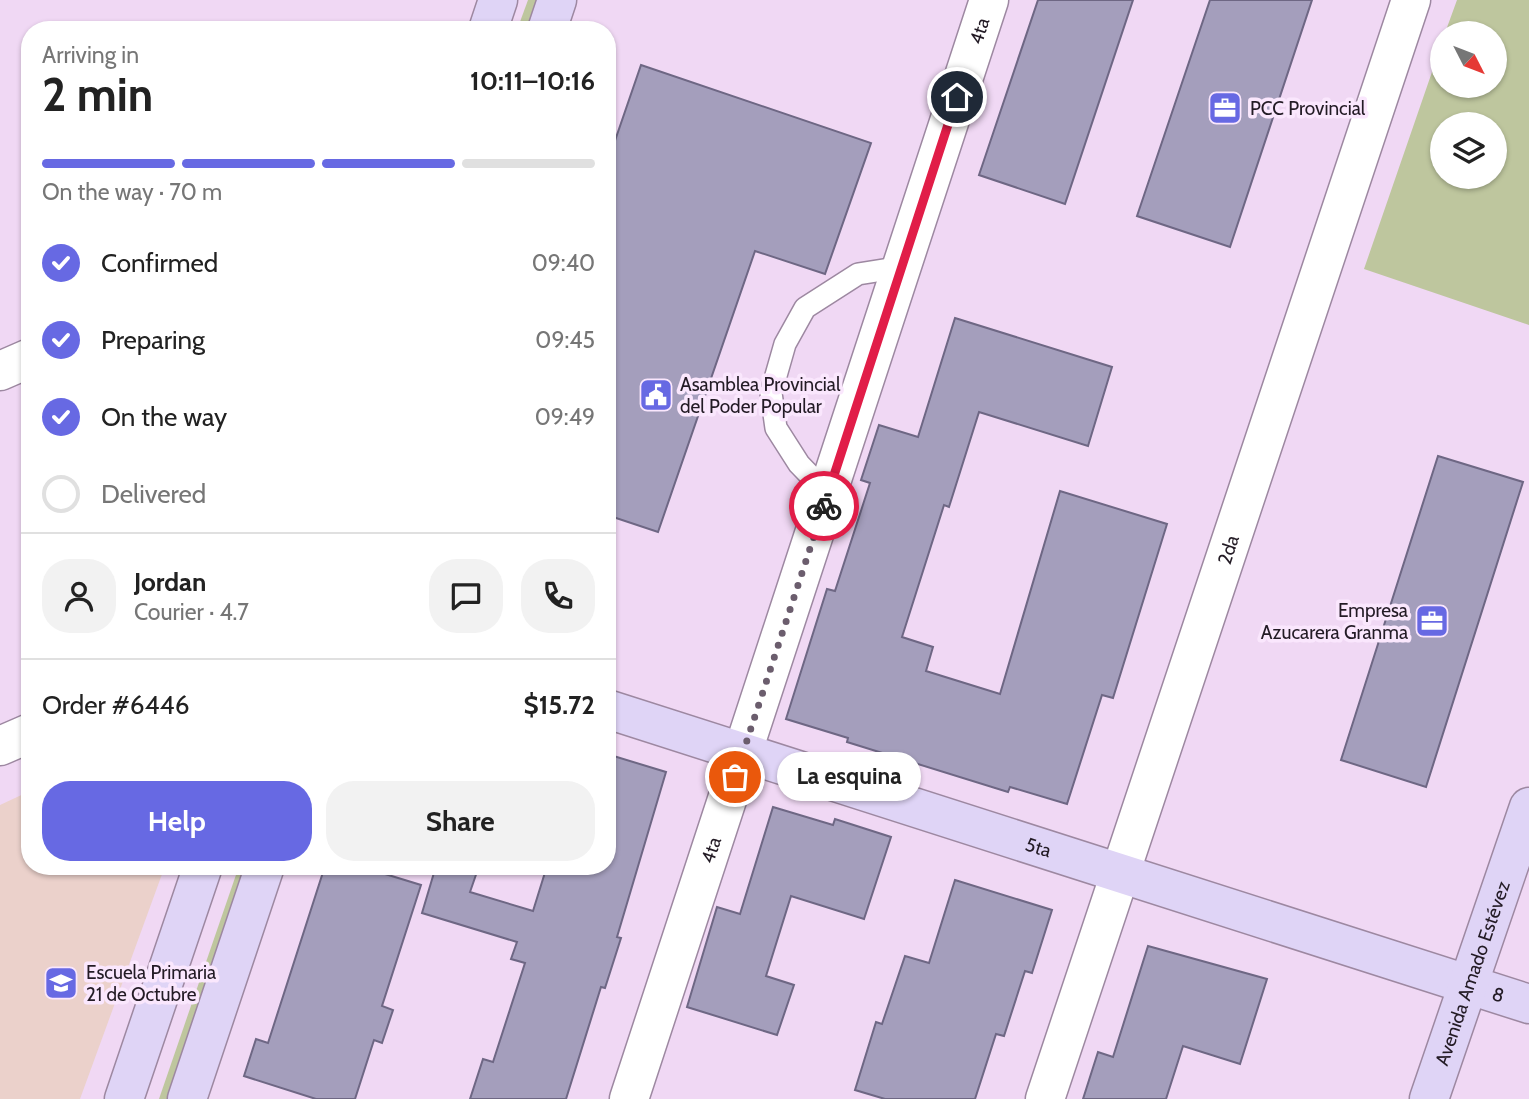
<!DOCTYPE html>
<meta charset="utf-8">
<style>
body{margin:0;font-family:Cabin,sans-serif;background:#f2f2f2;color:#222;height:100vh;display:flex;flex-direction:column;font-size:26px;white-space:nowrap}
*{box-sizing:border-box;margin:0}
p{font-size:23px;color:#767676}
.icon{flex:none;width:38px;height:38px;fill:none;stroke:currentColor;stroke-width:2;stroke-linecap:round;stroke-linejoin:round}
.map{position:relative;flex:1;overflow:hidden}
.side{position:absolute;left:21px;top:21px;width:595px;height:854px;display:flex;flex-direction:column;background:#fff;border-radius:28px;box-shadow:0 2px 5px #0004}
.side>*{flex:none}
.needle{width:46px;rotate:132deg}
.controls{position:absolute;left:1430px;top:21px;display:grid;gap:14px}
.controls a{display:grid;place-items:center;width:77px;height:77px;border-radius:50%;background:#fff;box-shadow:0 2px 5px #0004;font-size:35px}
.pin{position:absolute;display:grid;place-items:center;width:60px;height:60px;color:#fff;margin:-30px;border:4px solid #fff;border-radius:50%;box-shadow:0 2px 7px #0007}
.courier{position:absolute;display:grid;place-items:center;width:70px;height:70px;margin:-35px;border:5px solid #e11d48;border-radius:50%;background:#fff;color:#222;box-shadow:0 2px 9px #0007}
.bubble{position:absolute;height:49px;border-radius:24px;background:#fff;box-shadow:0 2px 5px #0004;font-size:23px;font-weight:800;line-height:49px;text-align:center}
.headline em{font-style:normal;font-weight:800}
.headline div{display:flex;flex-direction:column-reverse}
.headline{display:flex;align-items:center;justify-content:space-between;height:119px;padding:0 21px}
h1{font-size:46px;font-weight:800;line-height:52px}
.bar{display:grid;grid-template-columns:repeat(4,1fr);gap:10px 7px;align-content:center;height:84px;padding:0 21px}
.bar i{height:9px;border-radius:5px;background:#e0e0e0}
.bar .current{background:#6769e3}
.bar p{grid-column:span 4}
.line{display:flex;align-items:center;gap:18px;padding:0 21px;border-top:2px solid #e0e0e0}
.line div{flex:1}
.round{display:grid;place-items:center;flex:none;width:74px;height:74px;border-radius:28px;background:#f2f2f2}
ol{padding:0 21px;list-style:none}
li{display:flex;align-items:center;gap:21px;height:77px}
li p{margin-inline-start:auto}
li .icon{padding:7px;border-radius:50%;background:#6769e3;color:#fff;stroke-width:4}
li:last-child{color:#767676}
li i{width:38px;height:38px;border:4px solid #e0e0e0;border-radius:50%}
.primary-button{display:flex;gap:14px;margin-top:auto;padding:14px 21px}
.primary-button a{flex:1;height:80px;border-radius:28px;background:#6769e3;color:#fff;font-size:28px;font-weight:800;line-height:80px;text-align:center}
.primary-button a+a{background:#f2f2f2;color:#222}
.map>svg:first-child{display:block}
.education{fill:#ebd1cb}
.green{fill:#bec69e;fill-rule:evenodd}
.building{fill:#a49ebc;stroke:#6e6784;stroke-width:2}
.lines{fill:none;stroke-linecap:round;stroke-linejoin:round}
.lane-casing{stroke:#9d88a1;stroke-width:24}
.street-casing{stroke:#9d88a1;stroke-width:41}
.secondary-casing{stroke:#9d88a1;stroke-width:41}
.lane{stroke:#fff;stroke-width:21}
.street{stroke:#fff;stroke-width:38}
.secondary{stroke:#dfd4f6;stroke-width:38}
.done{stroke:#6b5d6d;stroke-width:7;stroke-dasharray:0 12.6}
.route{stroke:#e11d48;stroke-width:9}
.labels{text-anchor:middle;stroke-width:7;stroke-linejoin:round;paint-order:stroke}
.street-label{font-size:19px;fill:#231b25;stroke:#fae7fd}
.poi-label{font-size:19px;fill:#231b25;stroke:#fae7fd;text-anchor:start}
</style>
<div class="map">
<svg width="1529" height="1099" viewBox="0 0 1529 1099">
<rect width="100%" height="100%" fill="#f0d8f4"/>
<polygon class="education" points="30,791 30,866 165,866 80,1099 0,1099 0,805"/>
<g class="green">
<polygon points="528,0 537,0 527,30 517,30"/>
<path d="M 1457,0 L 1529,0 L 1529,325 L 1364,269 L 1442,43 L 1442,86 L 1494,86 L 1494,33 L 1445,33 ZM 1494,124 L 1494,177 L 1442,177 L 1442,124 Z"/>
<polygon points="239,866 248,866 168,1099 159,1099"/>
</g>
<g class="building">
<polygon points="1038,0 1133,0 1065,204 979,175"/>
<polygon points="1210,0 1312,0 1230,247 1137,216"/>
<polygon points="641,65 871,143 825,274 755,251 658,532 607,515 607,164"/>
<polygon points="955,318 1112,367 1088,446 979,412 949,507 944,505 902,637 933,647 926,671 1000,694 1060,491 1167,524 1113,698 1102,695 1067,804 1010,787 1008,792 847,742 848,738 786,719 827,589 835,591 870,483 861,480 879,425 918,437"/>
<polygon points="1438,456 1523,482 1426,787 1341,760"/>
<polygon points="607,754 666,772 617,937 621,938 605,988 601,987 566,1099 470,1099 483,1059 493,1062 525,963 511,959 517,942 422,913 436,866 479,866 470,892 533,911 547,866 607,866"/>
<polygon points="773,807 833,825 835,819 891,837 864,919 791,896 766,976 794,985 777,1035 687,1007 717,907 740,914"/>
<polygon points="325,866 359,866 421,885 382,1006 393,1010 382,1043 374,1040 355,1099 316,1099 244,1076 256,1039 268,1043"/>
<polygon points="955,880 1052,910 1032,973 1025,971 1004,1036 996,1034 975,1099 885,1099 855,1090 876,1022 882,1024 905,956 929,963"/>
<polygon points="1148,946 1267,979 1240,1064 1183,1046 1166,1099 1083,1099 1098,1052 1113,1057"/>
</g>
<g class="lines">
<defs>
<polyline id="lane" points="828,494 799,464 776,428 771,393 785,344 805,308 858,274 902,267"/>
<g id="street">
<polyline points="0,371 30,358"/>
<polyline points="0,746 30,733"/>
<path id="s1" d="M 629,1099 L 989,0"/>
<path id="s2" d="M 1045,1099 L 1411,0"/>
</g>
<g id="secondary">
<polyline points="488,30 498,0"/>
<polyline points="547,30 557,0"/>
<path id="s3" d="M 607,709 L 1529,1004"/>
<polyline points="124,1099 203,866"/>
<polyline points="187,1099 265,866"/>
<path id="s4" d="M 1429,1099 L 1529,807"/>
</g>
</defs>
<use href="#lane" class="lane-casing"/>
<use href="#street" class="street-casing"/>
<use href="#secondary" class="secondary-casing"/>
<use href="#lane" class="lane"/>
<use href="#street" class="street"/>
<use href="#secondary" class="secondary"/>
</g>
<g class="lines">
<polyline class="done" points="735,777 824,506"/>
<polyline class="route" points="824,506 957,97"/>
</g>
<defs>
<symbol id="office-square" viewBox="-11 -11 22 22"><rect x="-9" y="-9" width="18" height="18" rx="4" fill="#6769e3" stroke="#fae7fd"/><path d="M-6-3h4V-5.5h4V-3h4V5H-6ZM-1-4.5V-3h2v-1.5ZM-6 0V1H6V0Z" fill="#fff"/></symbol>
<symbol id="civic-square" viewBox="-11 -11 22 22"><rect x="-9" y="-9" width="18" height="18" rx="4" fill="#6769e3" stroke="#fae7fd"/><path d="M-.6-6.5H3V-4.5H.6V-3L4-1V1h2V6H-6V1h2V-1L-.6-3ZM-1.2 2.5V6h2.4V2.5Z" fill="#fff"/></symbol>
<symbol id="school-square" viewBox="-11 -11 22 22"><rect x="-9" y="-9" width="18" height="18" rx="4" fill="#6769e3" stroke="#fae7fd"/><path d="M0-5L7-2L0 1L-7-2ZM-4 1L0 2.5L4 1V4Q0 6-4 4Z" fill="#fff"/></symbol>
</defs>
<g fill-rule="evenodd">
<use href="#office-square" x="1206" y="89" width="38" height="38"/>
<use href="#civic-square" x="637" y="376" width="38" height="38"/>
<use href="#office-square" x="1413" y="602" width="38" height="38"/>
<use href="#school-square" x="42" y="964" width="38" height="38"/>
</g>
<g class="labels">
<g class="street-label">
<text dy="7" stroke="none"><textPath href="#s1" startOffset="1124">4ta</textPath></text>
<text dy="7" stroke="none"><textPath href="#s2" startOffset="579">2da</textPath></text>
<text dy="7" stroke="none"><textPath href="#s3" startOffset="453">5ta</textPath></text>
<text dy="7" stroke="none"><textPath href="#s1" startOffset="262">4ta</textPath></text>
<text dy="7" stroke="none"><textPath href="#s4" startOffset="133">Avenida Amado Estévez</textPath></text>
<text dy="7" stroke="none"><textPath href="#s3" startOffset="936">8</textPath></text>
</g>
<g class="poi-label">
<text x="1250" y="115">PCC Provincial</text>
<text x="680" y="391">Asamblea Provincial<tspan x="680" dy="22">del Poder Popular</tspan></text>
<text x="1408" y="617" text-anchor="end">Empresa<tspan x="1408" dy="22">Azucarera Granma</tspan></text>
<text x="86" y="979">Escuela Primaria<tspan x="86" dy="22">21 de Octubre</tspan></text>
</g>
</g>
</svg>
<div class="controls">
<a><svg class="needle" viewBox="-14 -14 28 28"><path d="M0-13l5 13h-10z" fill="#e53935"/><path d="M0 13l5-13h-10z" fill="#767676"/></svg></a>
<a><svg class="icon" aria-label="layers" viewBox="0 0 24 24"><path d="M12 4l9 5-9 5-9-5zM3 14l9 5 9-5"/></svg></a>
</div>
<div class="pin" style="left:735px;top:777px;background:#ea580c"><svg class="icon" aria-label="bag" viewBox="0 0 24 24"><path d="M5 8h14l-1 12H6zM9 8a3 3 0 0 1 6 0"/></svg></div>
<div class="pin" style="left:957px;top:97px;background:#1f2937"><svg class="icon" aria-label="home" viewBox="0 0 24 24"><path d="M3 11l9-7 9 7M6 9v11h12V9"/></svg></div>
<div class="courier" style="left:824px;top:506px"><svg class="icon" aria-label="bike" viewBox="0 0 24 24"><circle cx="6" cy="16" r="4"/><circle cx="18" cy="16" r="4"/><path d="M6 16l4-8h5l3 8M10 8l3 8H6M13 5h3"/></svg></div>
<div class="bubble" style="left:777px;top:752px;width:144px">La esquina</div>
<section class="side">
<div class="headline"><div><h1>2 min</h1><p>Arriving in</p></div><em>10:11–10:16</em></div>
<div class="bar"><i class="current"></i><i class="current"></i><i class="current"></i><i></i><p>On the way · 70 m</p></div>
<ol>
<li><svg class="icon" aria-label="check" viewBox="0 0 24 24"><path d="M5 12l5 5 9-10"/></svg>Confirmed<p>09:40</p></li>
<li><svg class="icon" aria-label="check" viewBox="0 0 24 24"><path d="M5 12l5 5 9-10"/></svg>Preparing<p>09:45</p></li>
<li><svg class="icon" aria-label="check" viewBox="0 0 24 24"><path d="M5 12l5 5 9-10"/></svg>On the way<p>09:49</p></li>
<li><i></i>Delivered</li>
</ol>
<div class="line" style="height:126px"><a class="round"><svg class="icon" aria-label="person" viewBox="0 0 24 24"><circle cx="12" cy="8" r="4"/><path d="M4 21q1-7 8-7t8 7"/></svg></a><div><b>Jordan</b><p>Courier · 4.7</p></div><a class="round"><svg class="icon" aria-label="chat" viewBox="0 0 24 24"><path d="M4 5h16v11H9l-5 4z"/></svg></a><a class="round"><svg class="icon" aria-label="phone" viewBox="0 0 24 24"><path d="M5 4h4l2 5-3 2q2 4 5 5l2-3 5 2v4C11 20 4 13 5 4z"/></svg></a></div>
<div class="line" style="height:91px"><div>Order #6446</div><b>$15.72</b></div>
<div class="primary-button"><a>Help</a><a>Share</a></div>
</section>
</div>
